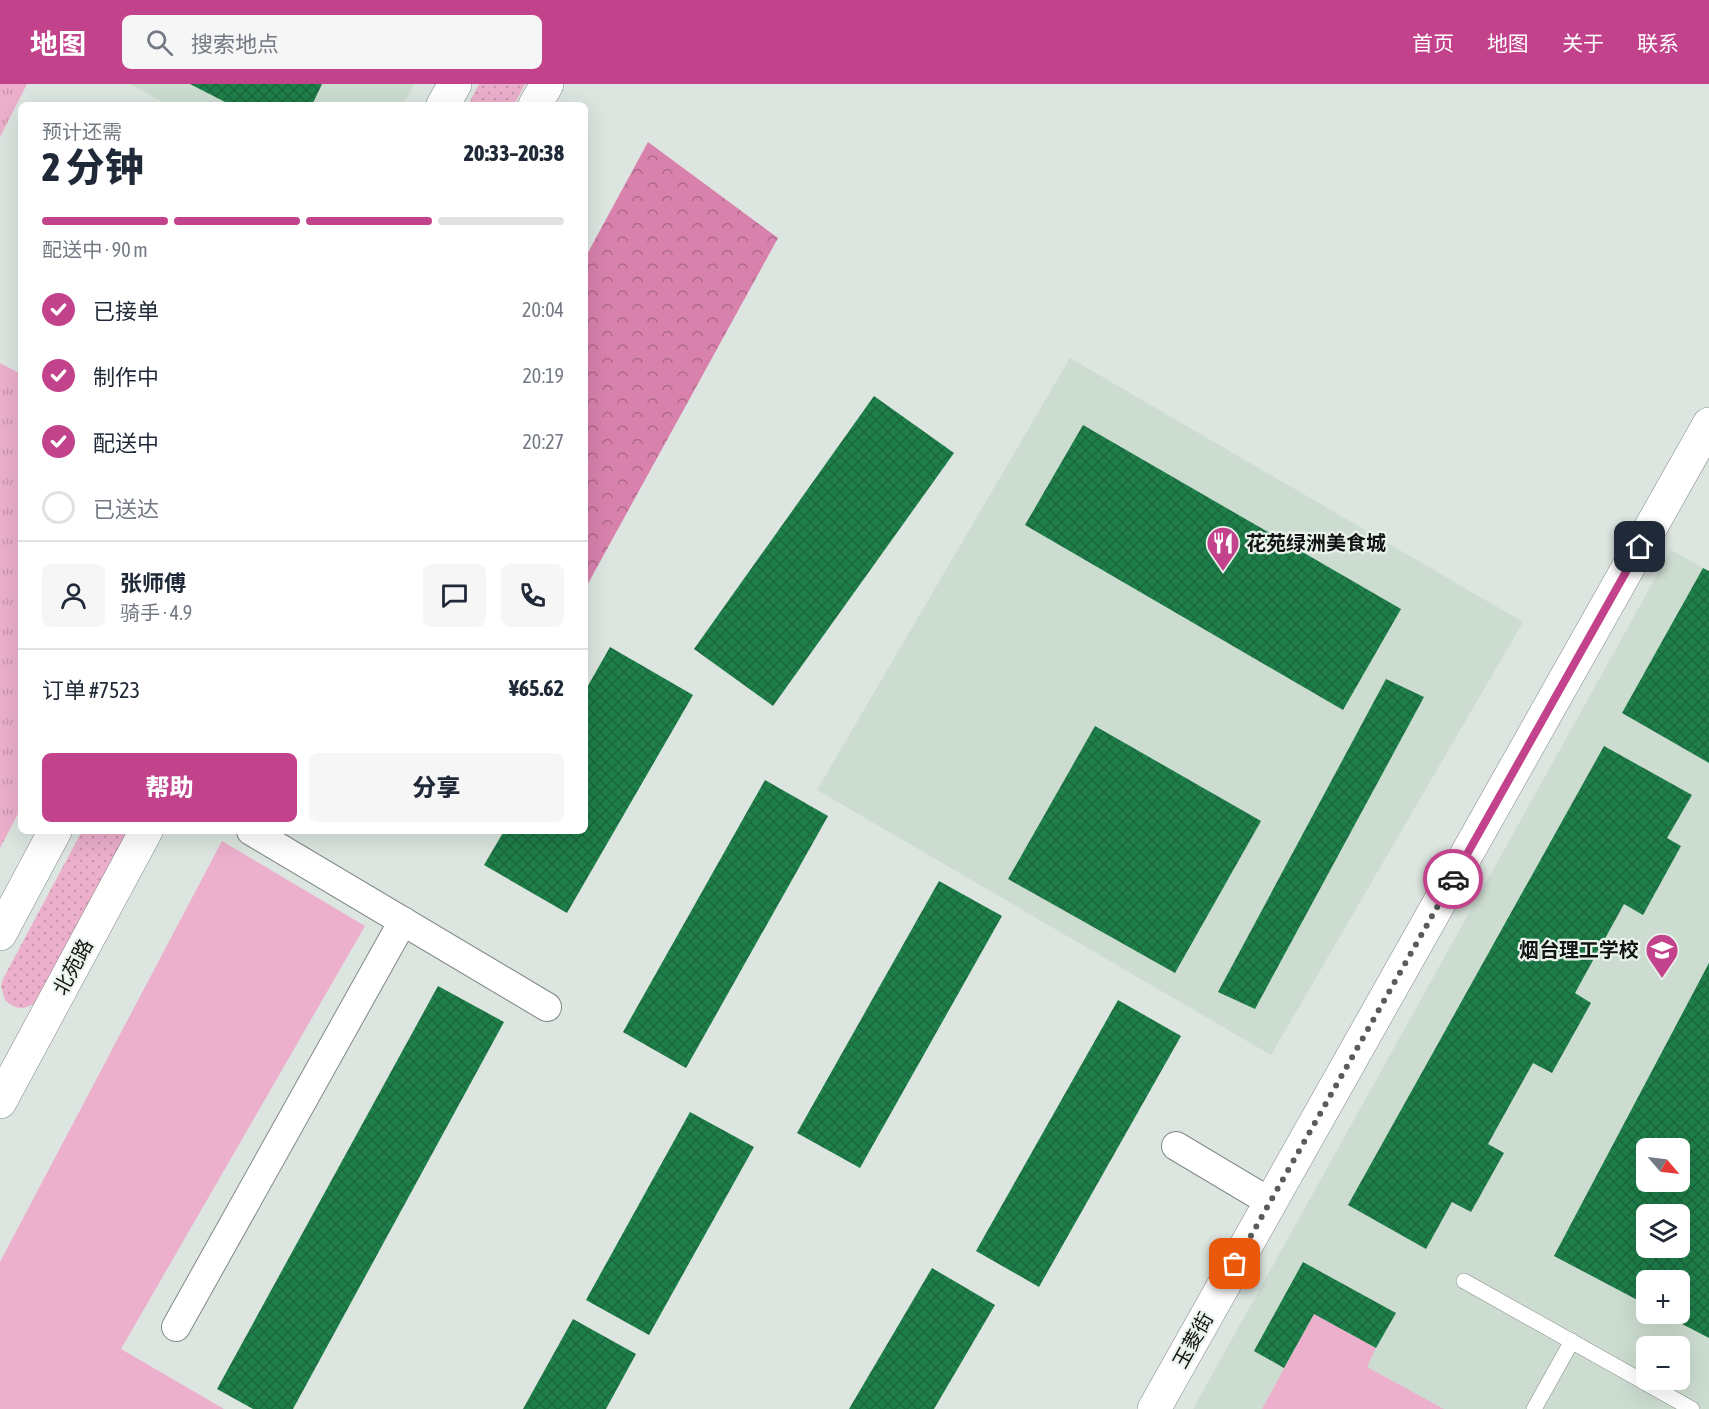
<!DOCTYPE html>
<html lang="zh">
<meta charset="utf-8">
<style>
body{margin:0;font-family:"Asap Condensed","Noto Sans SC",sans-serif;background:#f6f6f7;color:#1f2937;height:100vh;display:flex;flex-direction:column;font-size:22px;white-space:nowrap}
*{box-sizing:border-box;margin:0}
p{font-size:20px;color:#747a83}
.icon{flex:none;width:33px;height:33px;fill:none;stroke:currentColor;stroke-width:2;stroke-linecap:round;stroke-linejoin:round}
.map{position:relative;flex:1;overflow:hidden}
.panel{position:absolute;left:18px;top:18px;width:570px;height:732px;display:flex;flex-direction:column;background:#fff;border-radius:9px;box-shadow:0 6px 24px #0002}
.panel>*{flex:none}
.needle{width:39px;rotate:118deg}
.fabs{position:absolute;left:1636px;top:1054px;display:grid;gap:12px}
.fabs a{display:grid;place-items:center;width:54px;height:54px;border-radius:9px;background:#fff;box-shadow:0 6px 24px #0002;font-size:30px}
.pin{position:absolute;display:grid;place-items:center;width:51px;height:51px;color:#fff;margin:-26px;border-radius:12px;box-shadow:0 3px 9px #0006}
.courier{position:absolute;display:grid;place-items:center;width:60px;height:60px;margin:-30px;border:4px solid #c3428c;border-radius:50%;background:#fff;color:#222;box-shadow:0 2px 8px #0007}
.overview em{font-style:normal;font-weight:800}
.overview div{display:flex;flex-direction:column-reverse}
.overview{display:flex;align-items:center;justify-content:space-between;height:102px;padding:0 24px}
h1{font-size:39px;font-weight:800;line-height:45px}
.bar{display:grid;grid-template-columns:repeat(4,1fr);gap:9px 6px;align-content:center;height:72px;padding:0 24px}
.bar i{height:8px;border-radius:4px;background:#e0e1e3}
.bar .current{background:#c3428c}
.bar p{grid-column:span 4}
.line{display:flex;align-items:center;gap:15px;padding:0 24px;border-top:2px solid #e0e1e3}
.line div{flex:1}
.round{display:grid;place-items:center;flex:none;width:63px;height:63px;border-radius:9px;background:#f6f6f7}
ol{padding:0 24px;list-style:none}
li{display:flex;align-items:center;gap:18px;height:66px}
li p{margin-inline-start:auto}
li .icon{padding:6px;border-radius:50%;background:#c3428c;color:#fff;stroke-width:4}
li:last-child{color:#747a83}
li i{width:33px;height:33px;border:3px solid #e0e1e3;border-radius:50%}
.primary-button{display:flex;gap:12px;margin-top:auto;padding:12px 24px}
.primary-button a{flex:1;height:69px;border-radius:9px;background:#c3428c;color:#fff;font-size:24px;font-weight:800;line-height:69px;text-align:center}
.primary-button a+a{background:#f6f6f7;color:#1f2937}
header{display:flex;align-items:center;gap:36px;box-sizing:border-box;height:84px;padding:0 30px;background:#c3428c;color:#fff}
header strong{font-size:28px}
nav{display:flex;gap:33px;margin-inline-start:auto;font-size:21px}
.search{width:420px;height:54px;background:#f6f6f7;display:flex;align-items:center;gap:15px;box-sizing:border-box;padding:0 21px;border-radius:9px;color:#747a83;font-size:22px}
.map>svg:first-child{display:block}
.built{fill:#ccdcd0;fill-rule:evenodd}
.grass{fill:url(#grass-dots)}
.forest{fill:url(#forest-crowns)}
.park{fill:url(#park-tufts)}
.garden{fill:#ecafcc}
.building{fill:url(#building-cross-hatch);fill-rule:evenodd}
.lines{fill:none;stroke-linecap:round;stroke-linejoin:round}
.service-casing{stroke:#818983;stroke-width:16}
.minor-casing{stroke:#818983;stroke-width:30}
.tertiary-casing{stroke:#818983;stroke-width:34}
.primary-casing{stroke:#818983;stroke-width:34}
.service{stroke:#fff;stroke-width:15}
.minor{stroke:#fff;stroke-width:28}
.tertiary{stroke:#fff;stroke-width:33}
.primary{stroke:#fff;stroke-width:33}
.done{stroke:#585d5a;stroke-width:6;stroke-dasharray:0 10.8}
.route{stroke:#c3428c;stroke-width:8}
.labels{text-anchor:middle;stroke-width:4.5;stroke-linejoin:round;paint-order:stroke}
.poi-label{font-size:20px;font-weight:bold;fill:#111412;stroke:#eaf2ec;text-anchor:start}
.street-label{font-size:20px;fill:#111412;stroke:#eaf2ec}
</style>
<header>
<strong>地图</strong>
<div class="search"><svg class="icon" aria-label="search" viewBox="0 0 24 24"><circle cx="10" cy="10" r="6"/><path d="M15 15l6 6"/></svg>搜索地点</div>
<nav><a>首页</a><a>地图</a><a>关于</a><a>联系</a></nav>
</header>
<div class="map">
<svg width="1709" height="1325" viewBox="0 0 1709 1325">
<defs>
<pattern id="grass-dots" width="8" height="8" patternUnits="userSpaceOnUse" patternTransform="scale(1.5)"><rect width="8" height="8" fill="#ecafcc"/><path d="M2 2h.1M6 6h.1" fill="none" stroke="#c996ae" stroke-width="1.8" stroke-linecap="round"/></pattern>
<pattern id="forest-crowns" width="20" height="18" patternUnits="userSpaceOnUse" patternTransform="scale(1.5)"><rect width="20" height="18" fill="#d881ad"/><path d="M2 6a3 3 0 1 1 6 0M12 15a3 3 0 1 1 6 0" fill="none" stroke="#ae688b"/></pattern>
<pattern id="park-tufts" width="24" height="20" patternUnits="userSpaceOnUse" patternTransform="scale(1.5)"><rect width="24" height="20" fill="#ecafcc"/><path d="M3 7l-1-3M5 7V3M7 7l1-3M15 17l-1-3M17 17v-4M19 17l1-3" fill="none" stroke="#c996ae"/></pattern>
<pattern id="building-cross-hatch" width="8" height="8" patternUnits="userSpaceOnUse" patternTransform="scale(1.5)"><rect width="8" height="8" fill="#1f7f4a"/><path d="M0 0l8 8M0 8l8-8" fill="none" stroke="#1a673c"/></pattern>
</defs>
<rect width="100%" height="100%" fill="#dce5df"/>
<g class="built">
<polygon points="130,0 414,0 403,21 168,21"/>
<polygon points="1070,274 1523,538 1271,971 817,706"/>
<path d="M 1671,466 L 1709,487 L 1709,1325 L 1193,1325 ZM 1647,1065 L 1680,1065 L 1680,1098 L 1647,1098 ZM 1647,1131 L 1680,1131 L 1680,1164 L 1647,1164 ZM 1647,1197 L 1680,1197 L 1680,1230 L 1647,1230 ZM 1647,1263 L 1680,1263 L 1680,1296 L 1647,1296 Z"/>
</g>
<g class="grass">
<polygon points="479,0 525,0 514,21 468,21"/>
<path d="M 82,747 L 128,747 L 38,916 C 28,926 16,927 5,916 L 1,902 L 3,895 Z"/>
</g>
<polygon class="forest" points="648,58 778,154 585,505 585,174"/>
<g class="park">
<polygon points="0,0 27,0 0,53"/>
<polygon points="0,279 21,290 21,724 0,764"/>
</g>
<g class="garden">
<polygon points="222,757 365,842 121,1265 224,1325 0,1325 0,1178"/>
<polygon points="1314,1230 1376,1264 1367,1283 1444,1325 1262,1325"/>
</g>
<g class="building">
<polygon points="190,0 322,0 312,21 231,21"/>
<polygon points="874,312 954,369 773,622 694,565"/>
<polygon points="1083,341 1401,525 1343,626 1025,441"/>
<polygon points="1703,484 1709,487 1709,679 1622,629"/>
<polygon points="610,563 693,611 567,829 484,781 504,747 585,747 585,607"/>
<polygon points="1386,595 1424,613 1255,925 1218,908"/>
<polygon points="1095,642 1261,737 1175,889 1008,795"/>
<polygon points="1604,662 1692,711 1667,754 1681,762 1643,831 1624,820 1575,909 1591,919 1552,989 1533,979 1488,1060 1504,1069 1471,1128 1452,1118 1426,1165 1348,1121"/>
<polygon points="765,696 828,732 686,984 623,948"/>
<polygon points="939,797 1002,832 860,1084 797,1049"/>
<path d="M 1709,879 L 1709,1254 L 1663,1230 L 1680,1230 L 1680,1197 L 1647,1197 L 1647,1221 L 1554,1172 ZM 1647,1065 L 1680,1065 L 1680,1098 L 1647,1098 ZM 1647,1131 L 1680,1131 L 1680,1164 L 1647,1164 Z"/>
<polygon points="438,902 504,938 293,1325 253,1325 217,1305"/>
<polygon points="1118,916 1181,952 1039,1203 976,1167"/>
<polygon points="690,1028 754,1063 649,1251 586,1216"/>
<polygon points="1303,1178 1396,1229 1376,1264 1314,1230 1284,1284 1254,1267"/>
<polygon points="932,1184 995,1221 934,1325 849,1325"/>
<polygon points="573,1235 636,1270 606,1325 523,1325"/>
</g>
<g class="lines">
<defs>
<g id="service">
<polyline points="1464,1197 1692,1325"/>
<polyline points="1534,1325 1572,1257"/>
</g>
<g id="minor">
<polyline points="251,747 547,923"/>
<polyline points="1176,1062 1270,1118"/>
<polyline points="176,1243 403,837"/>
</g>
<polyline id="tertiary" points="1154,1325 1709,340"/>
<g id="primary">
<polyline points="443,21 455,0"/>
<polyline points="535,21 547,0"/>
<polyline points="0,850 55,747"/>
<polyline points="0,1018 146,747"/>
</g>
</defs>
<use href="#service" class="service-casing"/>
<use href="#minor" class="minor-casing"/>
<use href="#tertiary" class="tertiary-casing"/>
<use href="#primary" class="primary-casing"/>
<use href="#service" class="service"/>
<use href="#minor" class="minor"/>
<use href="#tertiary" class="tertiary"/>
<use href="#primary" class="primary"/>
</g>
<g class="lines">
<polyline class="done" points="1235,1180 1453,795"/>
<polyline class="route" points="1453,795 1640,463"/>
</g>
<defs>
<symbol id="restaurant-pin" viewBox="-11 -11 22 30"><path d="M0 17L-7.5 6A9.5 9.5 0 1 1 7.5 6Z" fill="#c3428c" stroke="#eaf2ec"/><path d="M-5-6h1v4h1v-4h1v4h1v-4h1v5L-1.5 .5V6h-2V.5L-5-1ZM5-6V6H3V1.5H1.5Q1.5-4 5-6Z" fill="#fff"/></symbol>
<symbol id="school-pin" viewBox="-11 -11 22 30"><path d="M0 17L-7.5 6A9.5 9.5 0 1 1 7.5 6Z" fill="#c3428c" stroke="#eaf2ec"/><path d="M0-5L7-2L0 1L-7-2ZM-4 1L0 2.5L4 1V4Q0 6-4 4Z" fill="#fff"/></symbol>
</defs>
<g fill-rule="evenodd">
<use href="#restaurant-pin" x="1204" y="440" width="38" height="52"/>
<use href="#school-pin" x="1643" y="847" width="38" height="52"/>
</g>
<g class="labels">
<g class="poi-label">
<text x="1246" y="466">花苑绿洲美食城</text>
<text x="1639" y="873" text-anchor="end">烟台理工学校</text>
</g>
<g class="street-label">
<text transform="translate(73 883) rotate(-62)" y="7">北苑路</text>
<text transform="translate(1193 1256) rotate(-61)" y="7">玉菱街</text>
</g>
</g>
</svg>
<div class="fabs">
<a><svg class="needle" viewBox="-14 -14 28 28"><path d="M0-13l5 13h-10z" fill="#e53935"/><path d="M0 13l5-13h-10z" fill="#747a83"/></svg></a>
<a><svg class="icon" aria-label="layers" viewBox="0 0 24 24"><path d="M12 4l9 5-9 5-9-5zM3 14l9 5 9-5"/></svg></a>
<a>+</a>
<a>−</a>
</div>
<div class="pin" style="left:1235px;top:1180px;background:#ea580c"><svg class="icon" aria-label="bag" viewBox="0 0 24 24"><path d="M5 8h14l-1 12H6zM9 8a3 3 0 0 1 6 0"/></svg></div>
<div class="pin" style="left:1640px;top:463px;background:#1f2937"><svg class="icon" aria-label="home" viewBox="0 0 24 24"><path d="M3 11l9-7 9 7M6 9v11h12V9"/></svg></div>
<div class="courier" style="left:1453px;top:795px"><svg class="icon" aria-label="car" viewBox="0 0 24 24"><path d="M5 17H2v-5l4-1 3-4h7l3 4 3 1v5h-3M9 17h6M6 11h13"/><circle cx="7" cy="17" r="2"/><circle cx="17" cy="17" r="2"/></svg></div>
<section class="panel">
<div class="overview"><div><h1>2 分钟</h1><p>预计还需</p></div><em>20:33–20:38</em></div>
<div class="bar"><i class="current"></i><i class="current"></i><i class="current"></i><i></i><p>配送中 · 90 m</p></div>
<ol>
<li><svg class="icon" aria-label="check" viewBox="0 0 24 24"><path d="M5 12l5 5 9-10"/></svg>已接单<p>20:04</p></li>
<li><svg class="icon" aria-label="check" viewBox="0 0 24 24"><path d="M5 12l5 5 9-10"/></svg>制作中<p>20:19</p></li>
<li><svg class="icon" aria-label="check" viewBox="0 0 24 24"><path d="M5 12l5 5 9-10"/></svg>配送中<p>20:27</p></li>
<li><i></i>已送达</li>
</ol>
<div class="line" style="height:108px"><a class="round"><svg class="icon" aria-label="person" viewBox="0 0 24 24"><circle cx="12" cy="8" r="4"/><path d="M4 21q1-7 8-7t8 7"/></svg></a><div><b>张师傅</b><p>骑手 · 4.9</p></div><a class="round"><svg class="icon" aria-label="chat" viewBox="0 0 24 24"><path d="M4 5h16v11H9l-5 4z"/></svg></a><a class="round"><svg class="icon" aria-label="phone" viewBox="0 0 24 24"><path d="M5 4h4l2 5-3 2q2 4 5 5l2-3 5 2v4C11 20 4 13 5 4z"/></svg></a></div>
<div class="line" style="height:78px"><div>订单 #7523</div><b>¥65.62</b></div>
<div class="primary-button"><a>帮助</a><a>分享</a></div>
</section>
</div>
